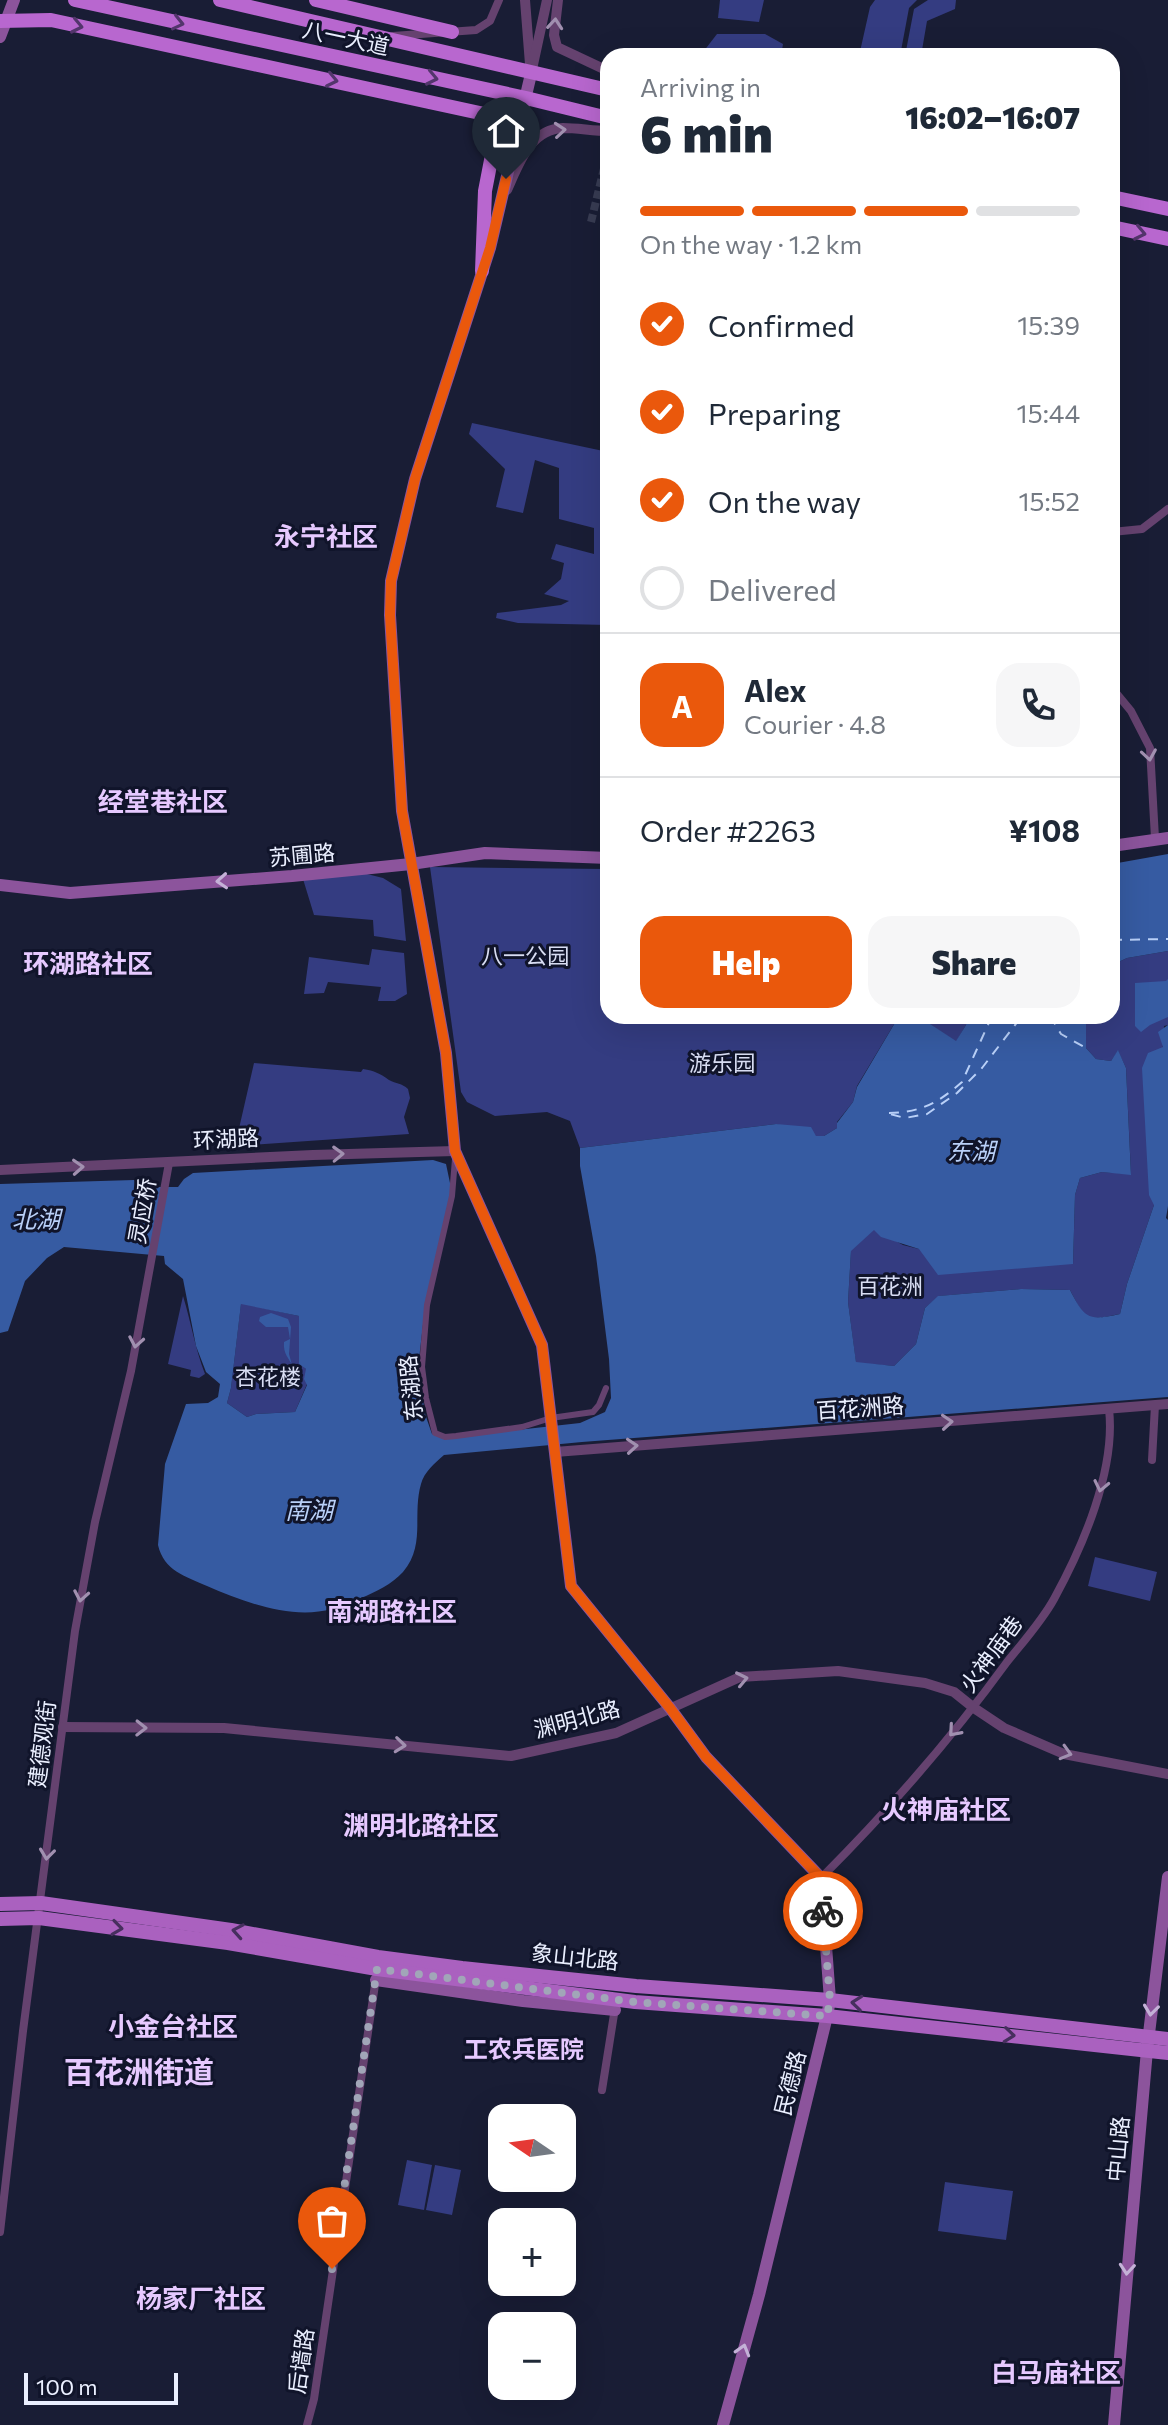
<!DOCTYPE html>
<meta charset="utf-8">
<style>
body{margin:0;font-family:Commissioner,"Noto Sans SC",sans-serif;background:#f6f6f7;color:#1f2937;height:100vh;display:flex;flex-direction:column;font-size:30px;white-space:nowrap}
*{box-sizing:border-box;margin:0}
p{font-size:26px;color:#747a83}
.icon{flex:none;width:44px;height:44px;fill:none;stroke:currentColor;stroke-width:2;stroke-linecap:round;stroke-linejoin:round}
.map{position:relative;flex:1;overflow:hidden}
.drawer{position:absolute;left:600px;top:48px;width:520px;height:976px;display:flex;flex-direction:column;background:#fff;border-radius:24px;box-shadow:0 8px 32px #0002}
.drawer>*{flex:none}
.needle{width:52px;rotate:283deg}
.buttons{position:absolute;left:488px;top:2104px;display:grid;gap:16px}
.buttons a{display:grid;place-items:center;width:88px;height:88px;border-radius:16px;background:#fff;box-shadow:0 8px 32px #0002;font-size:40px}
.scale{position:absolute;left:24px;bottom:20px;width:154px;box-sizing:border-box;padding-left:8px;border:4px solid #eaefff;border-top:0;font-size:22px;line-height:28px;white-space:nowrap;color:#eaefff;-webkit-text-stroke:6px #10142a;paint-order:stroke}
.pin{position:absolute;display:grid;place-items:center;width:68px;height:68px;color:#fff;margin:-82px -34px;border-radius:50% 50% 50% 0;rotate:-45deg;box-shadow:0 0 8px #0007}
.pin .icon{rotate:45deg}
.courier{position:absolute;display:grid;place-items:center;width:80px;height:80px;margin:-40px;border:6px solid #ea580c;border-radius:50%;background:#fff;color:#222;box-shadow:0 2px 10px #0007}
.head em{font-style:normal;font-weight:800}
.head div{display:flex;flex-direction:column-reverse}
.head{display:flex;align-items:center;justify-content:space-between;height:136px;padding:0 40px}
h1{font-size:52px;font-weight:800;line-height:60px}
.bar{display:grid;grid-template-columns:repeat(4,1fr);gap:12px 8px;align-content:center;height:96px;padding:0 40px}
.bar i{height:10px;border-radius:6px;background:#e0e1e3}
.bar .current{background:#ea580c}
.bar p{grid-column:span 4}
.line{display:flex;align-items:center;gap:20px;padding:0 40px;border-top:2px solid #e0e1e3}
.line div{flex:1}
.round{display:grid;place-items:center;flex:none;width:84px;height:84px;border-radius:24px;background:#f6f6f7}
ol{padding:0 40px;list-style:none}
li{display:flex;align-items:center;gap:24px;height:88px}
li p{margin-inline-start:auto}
li .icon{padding:8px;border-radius:50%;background:#ea580c;color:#fff;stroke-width:4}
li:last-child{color:#747a83}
li i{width:44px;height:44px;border:4px solid #e0e1e3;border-radius:50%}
.button{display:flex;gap:16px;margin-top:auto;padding:16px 40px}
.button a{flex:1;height:92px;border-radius:24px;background:#ea580c;color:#fff;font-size:32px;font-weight:800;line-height:92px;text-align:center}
.button a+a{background:#f6f6f7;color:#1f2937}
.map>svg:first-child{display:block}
.green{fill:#343c81}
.water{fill:#365ba2;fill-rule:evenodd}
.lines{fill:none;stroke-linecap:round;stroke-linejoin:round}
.ferry{stroke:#b9d0f8;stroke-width:2;stroke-dasharray:10 8;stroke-linecap:butt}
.minor-tunnel{stroke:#383c53;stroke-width:8;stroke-dasharray:8 4;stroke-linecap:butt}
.pedestrian{stroke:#65426f;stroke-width:6}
.minor{stroke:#65426f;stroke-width:8}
.tertiary{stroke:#65426f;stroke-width:10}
.secondary{stroke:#8c549c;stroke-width:12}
.primary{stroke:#aa61bf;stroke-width:14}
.trunk{stroke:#b867cf;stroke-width:14}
.oneway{stroke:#53356c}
.oneway2{stroke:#a190b0}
.oneway3{stroke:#c4b1d7}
.oneway4{stroke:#462f5e}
.done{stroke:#a1a6b8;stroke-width:8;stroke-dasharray:0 14.4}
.route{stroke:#ea580c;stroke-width:10}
.labels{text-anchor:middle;stroke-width:6;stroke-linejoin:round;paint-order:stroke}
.street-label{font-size:22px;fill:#eaefff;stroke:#10142a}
.park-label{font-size:22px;fill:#d8ddf3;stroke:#10142a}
.water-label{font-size:24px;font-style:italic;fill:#b9d0f8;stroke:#10142a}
.neighbourhood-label{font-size:24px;font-weight:bold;fill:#e6c9ff;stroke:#10142a}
.quarter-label{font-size:26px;font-weight:bold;fill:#e6c9ff;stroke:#10142a}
.district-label{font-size:30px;font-weight:bold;fill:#e6c9ff;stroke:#10142a}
</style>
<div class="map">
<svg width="1168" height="2425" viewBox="0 0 1168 2425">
<rect width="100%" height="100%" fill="#191d35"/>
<g class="green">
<polygon points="720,0 764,0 759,22 718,18"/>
<polygon points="875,0 917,0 909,8 900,56 859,56 870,7"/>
<polygon points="928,0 956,0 955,9 927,21 921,56 905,56 914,9"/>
<polygon points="717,34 765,34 783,44 781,56 700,56"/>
<polygon points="472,423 608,452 608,625 518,623 496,618 497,613 561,605 569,601 544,594 561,579 564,563 551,559 556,544 594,554 594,528 559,519 559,468 535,460 523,513 496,507 505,469 469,434"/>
<polygon points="430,867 608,869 608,1016 899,1016 857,1086 853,1102 837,1122 837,1128 824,1136 816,1136 776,1124 580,1148 570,1121 547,1112 495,1116 467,1102 461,1092"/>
<polygon points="359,872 383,878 401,889 406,941 374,936 373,920 314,915 303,879"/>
<polygon points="372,949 404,953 407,994 395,1001 378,1001 381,987 328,982 324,993 304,994 309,957 369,965"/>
<path d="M 1168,951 L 1168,1025 L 1164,1026 L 1154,1205 L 1127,1284 L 1120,1314 C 1086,1321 1086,1321 1070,1290 L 1021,1289 L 939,1296 L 925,1308 L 916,1344 L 894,1366 L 856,1363 L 848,1302 L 851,1250 L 874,1229 L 903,1245 L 919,1249 L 1073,1264 L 1075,1195 L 1080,1178 L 1102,1172 L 1131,1174 L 1126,1068 L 1118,1051 L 1111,1061 L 1096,1059 L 1086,1048 L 1086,1024 L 1079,1024 L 1075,1016 L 1112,1016 L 1112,965 L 1127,958 Z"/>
<polygon points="918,1016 968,1016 966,1025 956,1042"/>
<path d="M 254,1063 L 361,1072 L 363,1069 C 375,1071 379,1073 389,1080 C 396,1084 402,1083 408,1089 L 410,1098 L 404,1117 L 409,1134 L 235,1146 Z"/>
<path d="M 183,1296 C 191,1322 195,1348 205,1374 L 199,1378 L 190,1376 L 191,1370 L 168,1364 Z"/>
<polygon points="241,1303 299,1316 299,1363 306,1369 307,1384 295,1412 256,1414 247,1417 227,1403 231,1388"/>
<polygon points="1095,1557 1157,1572 1150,1601 1088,1586"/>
<polygon points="407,2160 432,2165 424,2210 398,2205"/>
<polygon points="435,2165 461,2170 452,2215 426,2210"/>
<polygon points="945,2182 1013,2191 1006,2240 938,2231"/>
</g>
<g class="water">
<polygon points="1168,854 1168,951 1127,958 1112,965 1112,864"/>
<polygon points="1168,979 1168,1017 1150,1025 1141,1032 1135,1026 1135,983 1166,981"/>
<path d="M 899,1016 L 918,1016 L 956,1041 L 966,1025 L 968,1016 L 1075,1016 L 1079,1024 L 1086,1023 L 1086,1048 L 1096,1059 L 1111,1061 L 1118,1050 L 1126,1068 L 1131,1175 L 1102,1172 L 1080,1178 L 1075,1195 L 1073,1264 L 938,1275 L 919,1249 L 881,1237 L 874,1230 L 851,1251 L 848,1302 L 856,1362 L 894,1366 L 916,1344 L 925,1308 L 938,1296 L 1021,1289 L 1070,1290 C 1085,1319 1088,1321 1120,1314 L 1127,1284 L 1154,1205 L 1149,1195 L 1142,1068 L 1148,1053 L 1163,1047 L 1158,1032 L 1168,1025 L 1168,1206 L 1166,1218 L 1168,1220 L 1168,1397 L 582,1442 L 444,1455 C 435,1463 424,1472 421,1484 C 412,1515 426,1545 403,1572 C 392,1584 376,1592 361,1598 C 352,1602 342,1607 332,1609 C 291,1620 244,1602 207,1586 C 185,1576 164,1571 158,1545 L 165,1464 L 186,1404 L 208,1403 L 218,1397 L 220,1384 L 206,1372 L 196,1346 L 183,1279 L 165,1264 L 164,1256 L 64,1247 L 47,1258 L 25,1281 L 8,1331 L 0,1333 L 0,1184 L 134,1180 L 151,1187 L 178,1187 L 184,1179 L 193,1173 L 433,1160 L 446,1164 L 450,1183 L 451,1199 L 425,1307 L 418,1368 L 425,1414 L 432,1434 L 444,1438 L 580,1423 L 605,1412 L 611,1398 L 609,1359 L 596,1256 L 580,1166 L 580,1148 L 776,1124 L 811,1127 L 816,1136 L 824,1136 L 837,1128 L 837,1123 L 853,1102 L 857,1087 ZM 241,1304 L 299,1316 L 299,1364 L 306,1369 L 304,1379 L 307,1385 L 295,1412 L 256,1414 L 247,1417 L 227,1403 L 231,1388 Z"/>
<path d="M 271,1313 L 288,1319 L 291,1327 L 289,1354 L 292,1365 C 289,1358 283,1354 284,1342 L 290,1339 L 288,1327 L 266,1327 L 259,1321 L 260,1317 Z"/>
</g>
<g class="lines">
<g class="ferry">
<polyline points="1112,940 1168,939"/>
<path d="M 992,1016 L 962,1082 C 937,1104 919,1113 886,1113 L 905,1118 L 927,1114 L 957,1093 L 982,1068 L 1022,1016"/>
<polyline points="1050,1016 1061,1034 1086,1048"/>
</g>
<polyline class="minor-tunnel" points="591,222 608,152"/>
<polyline class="pedestrian" points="455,1159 452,1196 427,1305 422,1367 426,1398 435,1433 445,1437 456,1436 522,1427 551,1418 593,1412 599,1405 606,1388"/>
<g class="minor">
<polyline points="393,36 476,30 490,21 499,0"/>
<polyline points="1112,532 1142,529 1168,509"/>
<polyline points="1112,688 1131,711 1150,748 1155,838"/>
<polyline points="1152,1460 1155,1405"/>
<path d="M 821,1878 C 888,1811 951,1739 1007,1662 C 1023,1642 1042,1621 1054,1599 C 1083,1546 1116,1470 1109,1409"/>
<polyline points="602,2090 615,2008"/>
<polyline points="0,2232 23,2031 75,1631 95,1522 131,1371 169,1163"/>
<polyline points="307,2425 314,2399 376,1978"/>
</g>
<g class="tertiary">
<polyline points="525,0 530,64"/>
<polyline points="558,0 554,35 557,47 608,71"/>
<polyline points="531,74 547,0"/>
<path d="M 507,190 C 519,164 530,129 563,128 C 578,128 593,131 608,131"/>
<polyline points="0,1170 313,1155 455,1151"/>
<polyline points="555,1452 1168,1404"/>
<polyline points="63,1727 224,1728 511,1756 616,1733 740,1677 838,1671 925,1683 954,1692 974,1708 1004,1728 1064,1754 1168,1774"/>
</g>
<g class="secondary">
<polyline points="0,37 14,0"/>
<polyline points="531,74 490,248 415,479 391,581 390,615 402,811 446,1053 455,1151 542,1345 571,1586 670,1708 706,1757 821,1878 830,2000 827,2016 759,2295 723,2425"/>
<polyline points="1112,846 1168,838"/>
<polyline points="0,885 70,893 292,876 411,864 485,853 608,858"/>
<polyline points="376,1980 523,2001 615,2010"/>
<polyline points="1114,2425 1147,2050 1168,1877"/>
</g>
<g class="primary">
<polyline points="0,1904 41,1903 231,1930 378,1957 462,1968 636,1986 830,2000 1168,2039"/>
<polyline points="0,1919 39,1918 228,1943 377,1969 635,2002 827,2016 1168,2053"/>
</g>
<g class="trunk">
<polyline points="75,0 526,98 608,118"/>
<polyline points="220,0 608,90"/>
<polyline points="316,0 452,32"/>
<polyline points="0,21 51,20 489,115 498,124 485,191 482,271"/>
<polyline points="1112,197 1168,209"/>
<polyline points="1112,227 1168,239"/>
</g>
</g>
<defs><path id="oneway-chevron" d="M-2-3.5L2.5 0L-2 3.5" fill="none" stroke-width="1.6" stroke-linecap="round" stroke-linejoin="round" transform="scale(2)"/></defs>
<g class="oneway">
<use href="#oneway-chevron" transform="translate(178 23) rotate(13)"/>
<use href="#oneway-chevron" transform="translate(77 26) rotate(12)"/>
<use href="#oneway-chevron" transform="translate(432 78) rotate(12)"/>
<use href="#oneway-chevron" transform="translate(332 80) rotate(12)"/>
<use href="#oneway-chevron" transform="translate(1140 233) rotate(12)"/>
</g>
<g class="oneway2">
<use href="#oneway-chevron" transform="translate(555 24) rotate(-85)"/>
<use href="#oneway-chevron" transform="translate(560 130) rotate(-5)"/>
<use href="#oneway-chevron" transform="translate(1149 755) rotate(81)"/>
<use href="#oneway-chevron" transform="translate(338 1154) rotate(-2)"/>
<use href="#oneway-chevron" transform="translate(78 1167) rotate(-3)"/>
<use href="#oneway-chevron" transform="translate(136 1342) rotate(100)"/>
<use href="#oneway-chevron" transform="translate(947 1422) rotate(-4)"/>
<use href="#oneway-chevron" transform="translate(632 1446) rotate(-4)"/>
<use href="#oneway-chevron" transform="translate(1101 1486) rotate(102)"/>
<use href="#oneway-chevron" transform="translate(81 1596) rotate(100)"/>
<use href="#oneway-chevron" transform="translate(742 1679) rotate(-12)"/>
<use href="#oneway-chevron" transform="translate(141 1728) rotate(1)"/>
<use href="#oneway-chevron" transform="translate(954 1731) rotate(131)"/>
<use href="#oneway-chevron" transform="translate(400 1745) rotate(6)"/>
<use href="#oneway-chevron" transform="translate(1066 1753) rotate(16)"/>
<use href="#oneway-chevron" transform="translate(47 1854) rotate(97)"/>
</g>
<g class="oneway3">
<use href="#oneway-chevron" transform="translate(222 881) rotate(176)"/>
<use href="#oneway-chevron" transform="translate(1151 2010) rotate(97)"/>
<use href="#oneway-chevron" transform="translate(1127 2269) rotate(95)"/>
<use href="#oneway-chevron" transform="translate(743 2350) rotate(-74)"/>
</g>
<g class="oneway4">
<use href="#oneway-chevron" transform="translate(117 1928) rotate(8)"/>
<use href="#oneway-chevron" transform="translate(238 1931) rotate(-170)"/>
<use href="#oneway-chevron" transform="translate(857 2003) rotate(-174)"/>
<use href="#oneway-chevron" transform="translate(1009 2035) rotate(6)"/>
</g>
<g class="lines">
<polyline class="done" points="332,2269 377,1969 635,2002 827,2016 830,2000 823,1911"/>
<polyline class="route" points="506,179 490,248 415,479 391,581 390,615 402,811 446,1053 455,1151 542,1345 571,1586 670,1708 706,1757 821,1878 823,1911"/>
</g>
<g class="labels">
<g class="street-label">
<text transform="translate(346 38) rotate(12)" y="8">八一大道</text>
<text transform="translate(302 855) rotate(-5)" y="8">苏圃路</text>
<text transform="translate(226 1139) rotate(-3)" y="8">环湖路</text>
<text transform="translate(142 1211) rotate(-80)" y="8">灵应桥</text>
<text transform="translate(411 1388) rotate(-96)" y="8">东湖路</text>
<text transform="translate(860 1408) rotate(-4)" y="8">百花洲路</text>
<text transform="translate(991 1654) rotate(-54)" y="8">火神庙巷</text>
<text transform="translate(577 1719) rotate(-15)" y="8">渊明北路</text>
<text transform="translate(42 1744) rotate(-83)" y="8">建德观街</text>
<text transform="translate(575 1957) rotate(6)" y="8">象山北路</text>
<text transform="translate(790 2083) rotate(-76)" y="8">民德路</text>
<text transform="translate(1118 2149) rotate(-85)" y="8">中山路</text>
<text transform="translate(301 2361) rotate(-82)" y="8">后墙路</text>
</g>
<g class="park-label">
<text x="525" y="964">八一公园</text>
<text x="722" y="1071">游乐园</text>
<text x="890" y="1294">百花洲</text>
<text x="268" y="1385">杏花楼</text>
</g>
<g class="water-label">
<text x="971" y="1160">东湖</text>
<text x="36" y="1228">北湖</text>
<text x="309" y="1519">南湖</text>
</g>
<g class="neighbourhood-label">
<text x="524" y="2058">工农兵医院</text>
</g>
<g class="quarter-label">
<text x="326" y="546">永宁社区</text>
<text x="163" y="811">经堂巷社区</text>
<text x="88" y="973">环湖路社区</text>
<text x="392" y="1621">南湖路社区</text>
<text x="946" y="1819">火神庙社区</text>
<text x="421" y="1835">渊明北路社区</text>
<text x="173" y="2036">小金台社区</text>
<text x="201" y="2308">杨家厂社区</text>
<text x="1056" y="2382">白马庙社区</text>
</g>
<g class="district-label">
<text x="139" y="2083">百花洲街道</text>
</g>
</g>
</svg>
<div class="buttons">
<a><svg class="needle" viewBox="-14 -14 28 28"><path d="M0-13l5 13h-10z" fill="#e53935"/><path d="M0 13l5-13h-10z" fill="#747a83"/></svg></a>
<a>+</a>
<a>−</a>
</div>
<div class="scale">100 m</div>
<div class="pin" style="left:332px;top:2269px;background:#ea580c"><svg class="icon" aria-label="bag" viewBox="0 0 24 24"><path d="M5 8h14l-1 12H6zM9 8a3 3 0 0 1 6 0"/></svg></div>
<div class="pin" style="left:506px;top:179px;background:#1f2937"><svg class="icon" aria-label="home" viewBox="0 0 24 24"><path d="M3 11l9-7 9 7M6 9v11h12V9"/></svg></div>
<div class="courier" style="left:823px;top:1911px"><svg class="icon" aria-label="bike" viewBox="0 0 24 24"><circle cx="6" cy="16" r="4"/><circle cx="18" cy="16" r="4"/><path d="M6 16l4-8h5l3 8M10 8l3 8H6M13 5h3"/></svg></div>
<section class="drawer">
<div class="head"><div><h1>6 min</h1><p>Arriving in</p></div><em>16:02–16:07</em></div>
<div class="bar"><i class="current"></i><i class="current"></i><i class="current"></i><i></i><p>On the way · 1.2 km</p></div>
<ol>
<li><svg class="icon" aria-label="check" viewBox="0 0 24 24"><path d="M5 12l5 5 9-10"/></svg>Confirmed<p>15:39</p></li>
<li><svg class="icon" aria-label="check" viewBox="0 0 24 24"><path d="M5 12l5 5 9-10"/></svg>Preparing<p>15:44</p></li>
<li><svg class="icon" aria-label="check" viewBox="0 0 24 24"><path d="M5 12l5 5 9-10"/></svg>On the way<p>15:52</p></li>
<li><i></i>Delivered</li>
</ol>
<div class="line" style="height:144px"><b class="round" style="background:#ea580c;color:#fff">A</b><div><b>Alex</b><p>Courier · 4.8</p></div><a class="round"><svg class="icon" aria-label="phone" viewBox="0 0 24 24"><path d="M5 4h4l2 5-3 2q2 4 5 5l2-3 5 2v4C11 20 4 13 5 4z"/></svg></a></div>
<div class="line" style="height:104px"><div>Order #2263</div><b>¥108</b></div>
<div class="button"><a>Help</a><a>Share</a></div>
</section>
</div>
